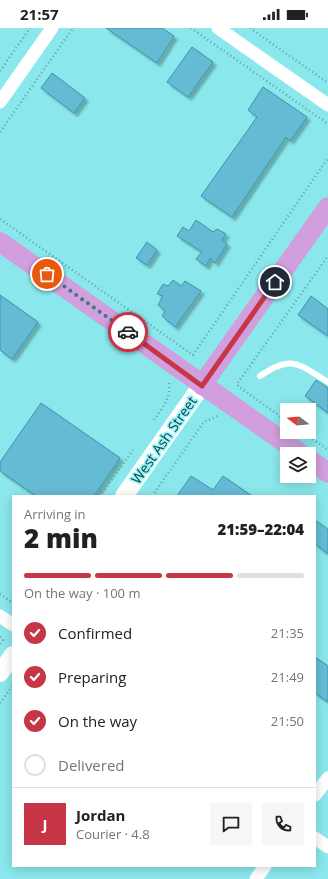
<!DOCTYPE html>
<meta charset="utf-8">
<style>
body{margin:0;font-family:"Open Sans",sans-serif;background:#f6f6f6;color:#202124;height:100vh;display:flex;flex-direction:column;font-size:15px;white-space:nowrap}
*{box-sizing:border-box;margin:0}
p{font-size:13px;color:#757577}
.icon{flex:none;width:22px;height:22px;fill:none;stroke:currentColor;stroke-width:2;stroke-linecap:round;stroke-linejoin:round}
.map{position:relative;flex:1;overflow:hidden}
.side{position:absolute;left:12px;top:467px;width:304px;height:372px;display:flex;flex-direction:column;background:#fff;border-radius:0px;box-shadow:0 2px 10px #0003}
.side>*{flex:none}
.needle{width:26px;rotate:286deg}
.tools{position:absolute;left:280px;top:375px;display:grid;gap:8px}
.tools a{display:grid;place-items:center;width:36px;height:36px;border-radius:0px;background:#fff;box-shadow:0 2px 10px #0003;font-size:20px}
.pin{position:absolute;display:grid;place-items:center;width:34px;height:34px;color:#fff;margin:-17px;border:2px solid #fff;border-radius:50%;box-shadow:0 1px 4px #0007}
.courier{position:absolute;display:grid;place-items:center;width:40px;height:40px;margin:-20px;border:3px solid #c73647;border-radius:50%;background:#fff;color:#222;box-shadow:0 1px 5px #0007}
.summary em{font-style:normal;font-weight:800}
.summary div{display:flex;flex-direction:column-reverse}
.summary{display:flex;align-items:center;justify-content:space-between;height:68px;padding:0 12px}
h1{font-size:26px;font-weight:800;line-height:30px}
.bar{display:grid;grid-template-columns:repeat(4,1fr);gap:6px 4px;align-content:center;height:48px;padding:0 12px}
.bar i{height:5px;border-radius:3px;background:#e0e0e0}
.bar .current{background:#c73647}
.bar p{grid-column:span 4}
.line{display:flex;align-items:center;gap:10px;padding:0 12px;border-top:1px solid #e0e0e0}
.line div{flex:1}
.round{display:grid;place-items:center;flex:none;width:42px;height:42px;border-radius:0px;background:#f6f6f6}
ol{padding:0 12px;list-style:none}
li{display:flex;align-items:center;gap:12px;height:44px}
li p{margin-inline-start:auto}
li .icon{padding:4px;border-radius:50%;background:#c73647;color:#fff;stroke-width:4}
li:last-child{color:#757577}
li i{width:22px;height:22px;border:2px solid #e0e0e0;border-radius:50%}
.status{display:flex;justify-content:space-between;align-items:center;height:28px;padding:0 20px;background:#fff;direction:ltr}
.status svg{height:11px;fill:currentColor}
.map>svg:first-child{display:block}
.building{fill:#66bbd4;stroke:#3d94ac;filter:url(#shadow)}
.lines{fill:none;stroke-linecap:round;stroke-linejoin:round}
.path{stroke:#5ba5a8;stroke-width:2.5;stroke-dasharray:1 3;stroke-linecap:butt}
.lane{stroke:#fff;stroke-width:6}
.street{stroke:#fff;stroke-width:13}
.secondary{stroke:#fff;stroke-width:18}
.primary{stroke:#d19fdd;stroke-width:20}
.done{stroke:#3d797c;stroke-width:4;stroke-dasharray:0 7.2}
.route{stroke:#c73647;stroke-width:5}
.labels{text-anchor:middle;stroke-width:3.5;stroke-linejoin:round;paint-order:stroke}
.street-label{font-size:14px;fill:#143d3f;stroke:#97f5f9}
</style>
<div class="status"><b>21:57</b><svg viewBox="0 0 49 12"><path d="M0 12V9h3v3zM5 12V6h3v6zM10 12V3h3v9zM15 12V0h3v12zM26 1h20v11H26zM47 4h2v5h-2z"/></svg></div>
<div class="map">
<svg width="328" height="851" viewBox="0 0 328 851">
<defs>
<filter id="shadow"><feDropShadow dx="3.5" dy="3.5" stdDeviation="1" flood-color="#0004"/></filter>
</defs>
<rect width="100%" height="100%" fill="#8ae8ec"/>
<g class="building">
<polygon points="106,0 162,0 174,8 157,35"/>
<polygon points="192,19 213,34 188,69 167,54"/>
<polygon points="52,45 85,70 74,85 41,60"/>
<polygon points="263,59 307,89 290,113 286,109 232,189 201,168 257,89 248,82"/>
<polygon points="196,192 213,204 217,201 226,206 222,212 227,216 215,235 210,230 206,238 196,231 202,224 177,208 183,199 189,203"/>
<polygon points="147,214 157,222 147,237 136,230"/>
<polygon points="173,252 181,258 185,253 201,263 175,299 162,288 165,283 158,277 163,268 157,266 163,256 168,258"/>
<polygon points="0,267 38,294 12,331 0,322"/>
<polygon points="311,268 328,281 328,308 298,287"/>
<polygon points="316,352 328,360 328,385 305,368"/>
<polygon points="41,375 120,430 94,468 36,468 0,443 0,434"/>
<polygon points="191,448 213,462 223,448 252,468 177,468"/>
<polygon points="315,492 328,501 328,526 315,516"/>
<polygon points="315,629 328,638 328,674 315,665"/>
</g>
<g class="lines">
<g class="path">
<polyline points="191,0 328,96"/>
<polyline points="250,0 328,55"/>
<polyline points="0,43 30,0"/>
<polyline points="0,104 73,0"/>
<polyline points="0,191 193,327 328,130"/>
<path d="M 154,392 C 162,380 173,368 168,353"/>
<polyline points="287,393 239,359 237,356 328,228"/>
<polyline points="303,404 328,422"/>
<polyline points="100,468 133,422"/>
<polyline points="152,468 204,394 218,388"/>
<polyline points="0,566 13,575"/>
<polyline points="0,609 3,612 0,616"/>
<polyline points="0,675 13,657"/>
</g>
<path class="lane" d="M 260,348 C 292,326 298,336 328,354"/>
<g class="street">
<polyline points="218,0 328,77"/>
<polyline points="0,74 52,0"/>
<polyline points="0,588 13,597"/>
<polyline points="315,767 328,750"/>
<polyline points="315,810 328,819"/>
<polyline points="256,851 265,838"/>
</g>
<g class="secondary">
<polyline points="124,468 202,357"/>
<polyline points="0,645 13,627"/>
</g>
<g class="primary">
<path d="M 0,214 C 101,284 200,356 301,426"/>
<polyline points="202,357 328,179"/>
<polyline points="309,431 328,445"/>
</g>
</g>
<g class="lines">
<polyline class="done" points="47,246 128,304"/>
<polyline class="route" points="128,304 202,358 275,254"/>
</g>
<g class="labels">
<g class="street-label">
<text transform="translate(164 412) rotate(-55)" y="5">West Ash Street</text>
</g>
</g>
</svg>
<div class="tools">
<a><svg class="needle" viewBox="-14 -14 28 28"><path d="M0-13l5 13h-10z" fill="#e53935"/><path d="M0 13l5-13h-10z" fill="#757577"/></svg></a>
<a><svg class="icon" aria-label="layers" viewBox="0 0 24 24"><path d="M12 4l9 5-9 5-9-5zM3 14l9 5 9-5"/></svg></a>
</div>
<div class="pin" style="left:47px;top:246px;background:#ea580c"><svg class="icon" aria-label="bag" viewBox="0 0 24 24"><path d="M5 8h14l-1 12H6zM9 8a3 3 0 0 1 6 0"/></svg></div>
<div class="pin" style="left:275px;top:254px;background:#1f2937"><svg class="icon" aria-label="home" viewBox="0 0 24 24"><path d="M3 11l9-7 9 7M6 9v11h12V9"/></svg></div>
<div class="courier" style="left:128px;top:304px"><svg class="icon" aria-label="car" viewBox="0 0 24 24"><path d="M5 17H2v-5l4-1 3-4h7l3 4 3 1v5h-3M9 17h6M6 11h13"/><circle cx="7" cy="17" r="2"/><circle cx="17" cy="17" r="2"/></svg></div>
<section class="side">
<div class="summary"><div><h1>2 min</h1><p>Arriving in</p></div><em>21:59–22:04</em></div>
<div class="bar"><i class="current"></i><i class="current"></i><i class="current"></i><i></i><p>On the way · 100 m</p></div>
<ol>
<li><svg class="icon" aria-label="check" viewBox="0 0 24 24"><path d="M5 12l5 5 9-10"/></svg>Confirmed<p>21:35</p></li>
<li><svg class="icon" aria-label="check" viewBox="0 0 24 24"><path d="M5 12l5 5 9-10"/></svg>Preparing<p>21:49</p></li>
<li><svg class="icon" aria-label="check" viewBox="0 0 24 24"><path d="M5 12l5 5 9-10"/></svg>On the way<p>21:50</p></li>
<li><i></i>Delivered</li>
</ol>
<div class="line" style="height:72px"><b class="round" style="background:#c73647;color:#fff">J</b><div><b>Jordan</b><p>Courier · 4.8</p></div><a class="round"><svg class="icon" aria-label="chat" viewBox="0 0 24 24"><path d="M4 5h16v11H9l-5 4z"/></svg></a><a class="round"><svg class="icon" aria-label="phone" viewBox="0 0 24 24"><path d="M5 4h4l2 5-3 2q2 4 5 5l2-3 5 2v4C11 20 4 13 5 4z"/></svg></a></div>
</section>
</div>
